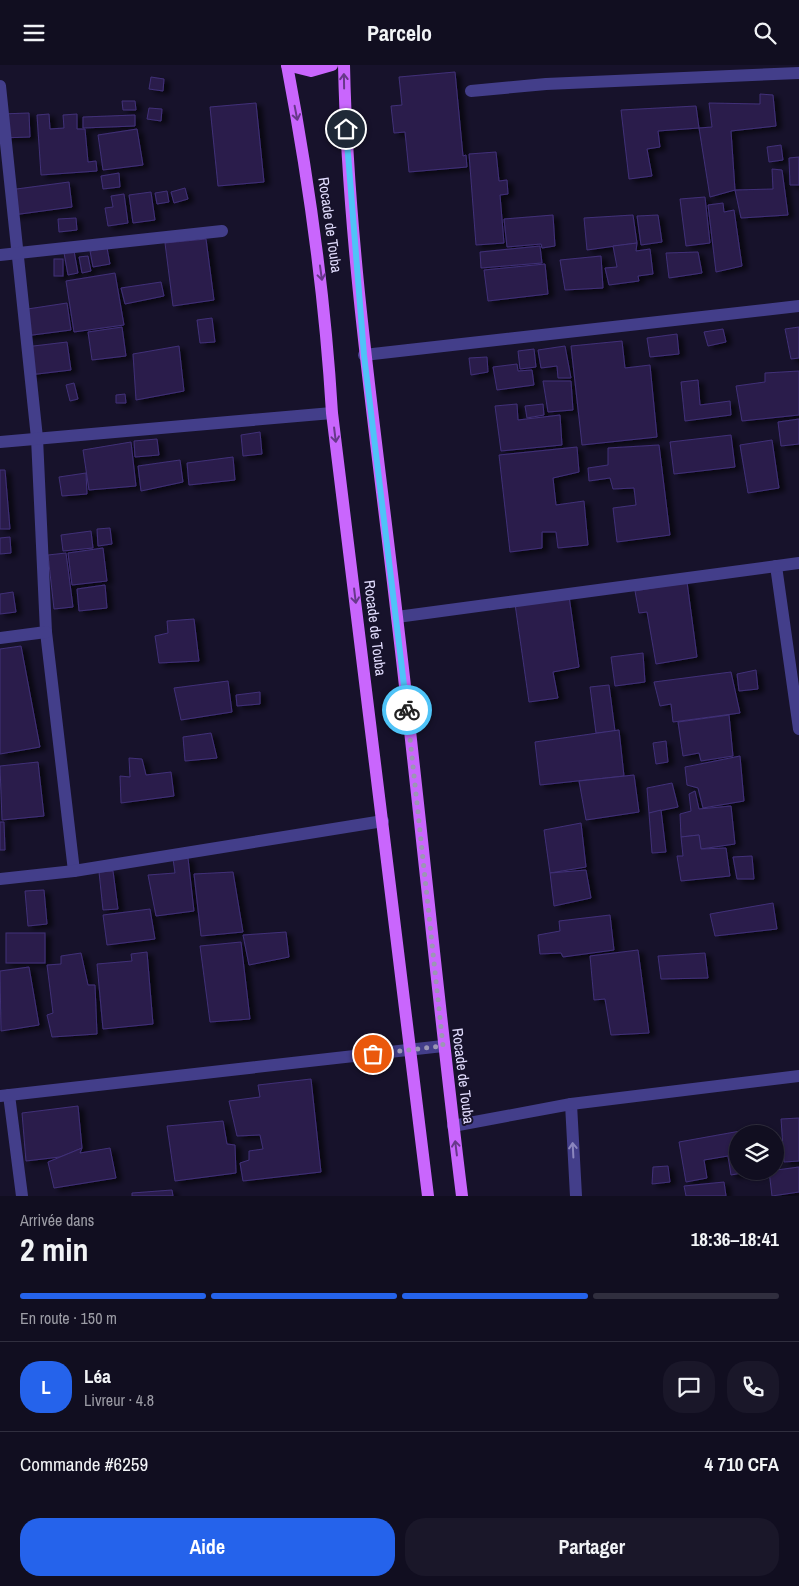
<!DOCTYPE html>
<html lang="fr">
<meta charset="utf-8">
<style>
body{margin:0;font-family:"Archivo Narrow",sans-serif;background:#1a1729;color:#f1f3f6;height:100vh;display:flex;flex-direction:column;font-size:19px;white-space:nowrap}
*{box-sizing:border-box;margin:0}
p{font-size:16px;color:#9c9ca5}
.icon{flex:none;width:28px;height:28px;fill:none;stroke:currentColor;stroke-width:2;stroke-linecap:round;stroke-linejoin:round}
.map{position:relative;height:1131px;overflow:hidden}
.panel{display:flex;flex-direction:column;background:#110e20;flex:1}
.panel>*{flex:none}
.fabs{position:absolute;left:729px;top:1060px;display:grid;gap:10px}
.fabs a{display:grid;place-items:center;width:55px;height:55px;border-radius:50%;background:#110e20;box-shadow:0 1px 4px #0004,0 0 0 1px #302e3e;font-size:25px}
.pin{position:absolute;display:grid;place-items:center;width:42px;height:42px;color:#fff;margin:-21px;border:2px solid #fff;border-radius:50%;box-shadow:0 1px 5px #0007}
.courier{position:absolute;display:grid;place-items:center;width:50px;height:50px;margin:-25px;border:4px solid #4fc3f7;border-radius:50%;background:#fff;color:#222;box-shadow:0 1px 6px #0007}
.overview em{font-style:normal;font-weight:800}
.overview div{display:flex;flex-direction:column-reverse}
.overview{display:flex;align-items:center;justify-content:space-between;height:85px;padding:0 20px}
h1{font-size:32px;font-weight:800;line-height:38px}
.bar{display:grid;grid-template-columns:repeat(4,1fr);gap:8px 5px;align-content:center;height:60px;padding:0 20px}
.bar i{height:6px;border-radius:4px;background:#302e3e}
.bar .selected{background:#2563eb}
.bar p{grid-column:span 4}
.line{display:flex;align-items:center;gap:12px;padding:0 20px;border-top:1px solid #302e3e}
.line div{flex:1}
.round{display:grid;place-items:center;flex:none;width:52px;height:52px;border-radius:20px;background:#1a1729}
.button{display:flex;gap:10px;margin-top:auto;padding:10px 20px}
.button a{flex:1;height:58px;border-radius:20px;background:#2563eb;color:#fff;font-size:20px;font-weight:800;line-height:58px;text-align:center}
.button a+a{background:#1a1729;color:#f1f3f6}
header{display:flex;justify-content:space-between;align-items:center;height:65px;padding:0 20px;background:#110e20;font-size:22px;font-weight:800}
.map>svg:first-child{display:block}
.building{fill:#291e4c;stroke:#413078;filter:url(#shadow)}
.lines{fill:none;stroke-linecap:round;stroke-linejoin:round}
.street{stroke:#433e8a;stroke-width:12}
.primary{stroke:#c966fd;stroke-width:12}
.oneway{stroke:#67388a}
.oneway2{stroke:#8b86be}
.done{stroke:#9b96b4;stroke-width:5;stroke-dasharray:0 9}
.route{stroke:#4fc3f7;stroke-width:6}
.labels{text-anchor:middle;stroke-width:4;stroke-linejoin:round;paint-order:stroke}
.street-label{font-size:15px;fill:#e2ddfe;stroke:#17122b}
</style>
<header><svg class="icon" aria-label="menu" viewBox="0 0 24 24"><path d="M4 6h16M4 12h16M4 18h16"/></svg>Parcelo<svg class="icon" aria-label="search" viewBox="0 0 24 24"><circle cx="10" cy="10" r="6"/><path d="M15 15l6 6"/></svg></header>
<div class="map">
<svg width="799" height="1131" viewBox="0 0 799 1131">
<defs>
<filter id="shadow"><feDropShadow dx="5.5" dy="3" stdDeviation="2.5" flood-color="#0009"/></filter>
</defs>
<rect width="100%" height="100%" fill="#17122b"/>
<g class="building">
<polygon points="455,7 463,91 466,90 467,102 409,107 405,67 394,68 391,41 402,40 399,12"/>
<polygon points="151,12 164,14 163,26 149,24"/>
<polygon points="760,29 773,30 776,61 731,66 735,125 710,132 699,63 712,62 709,38 760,39"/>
<polygon points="122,36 135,36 136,45 123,45"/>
<polygon points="256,38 264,117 218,121 210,42"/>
<polygon points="696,41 699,63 658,66 660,82 647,84 652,111 629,114 621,45"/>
<polygon points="149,43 162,44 161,56 147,54"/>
<polygon points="29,48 30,72 0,73 0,49"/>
<polygon points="49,49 50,64 64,63 63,50 77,49 77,64 85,64 88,97 96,96 97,106 41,110 37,50"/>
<polygon points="135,50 135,61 83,63 83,52"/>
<polygon points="137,64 143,100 103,105 98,70"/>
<polygon points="781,80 783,95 769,97 767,82"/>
<polygon points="496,87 499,116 507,115 508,129 500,130 504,178 476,180 469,89"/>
<polygon points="799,92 799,120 790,120 789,93"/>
<polygon points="772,104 782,105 788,150 741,153 735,125 773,124"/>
<polygon points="119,108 120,122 103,124 101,111"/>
<polygon points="69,117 72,142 13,150 9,125"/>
<polygon points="185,123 188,134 174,138 171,127"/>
<polygon points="167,126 169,137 157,139 155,128"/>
<polygon points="151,127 155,155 133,158 129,130"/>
<polygon points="124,129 128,158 108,161 105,143 113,142 111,131"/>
<polygon points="705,132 710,178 686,181 680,134"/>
<polygon points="723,138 724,147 734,145 742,201 716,207 708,140"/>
<polygon points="553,150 555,181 542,183 541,179 507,182 504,154"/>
<polygon points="633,150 637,178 587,185 584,153"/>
<polygon points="658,150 662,177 641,180 637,151"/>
<polygon points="76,153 77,165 59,167 58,154"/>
<polygon points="206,174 214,235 173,241 165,178"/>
<polygon points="637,178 636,186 650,184 653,209 638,211 639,216 609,220 605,203 617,202 613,181"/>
<polygon points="540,181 542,198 481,203 480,187"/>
<polygon points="107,183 110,199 93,202 90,186"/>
<polygon points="74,186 78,208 68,210 64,188"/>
<polygon points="698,187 702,208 669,213 666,188"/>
<polygon points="88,191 91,206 82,208 79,192"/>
<polygon points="601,191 603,223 565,225 560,195"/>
<rect x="54" y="194" width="9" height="17"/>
<polygon points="545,199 548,229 488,236 484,205"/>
<polygon points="115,208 124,260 74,267 66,216"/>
<polygon points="161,217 164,231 125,239 121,223"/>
<polygon points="67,238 71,265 25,271 21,245"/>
<polygon points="212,253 215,277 200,278 197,255"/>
<polygon points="122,262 126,291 92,295 88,267"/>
<polygon points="799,262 799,293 791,294 785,264"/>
<polygon points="723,264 726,277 708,281 704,267"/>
<polygon points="677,269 679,289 650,292 647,273"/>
<polygon points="622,276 625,303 650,300 657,372 582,380 571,281"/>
<polygon points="67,277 71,305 29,310 25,282"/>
<polygon points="179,281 184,326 136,335 133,289"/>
<polygon points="565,281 571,313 558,313 557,301 541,303 538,285"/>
<polygon points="534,284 536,302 520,304 518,286"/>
<polygon points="487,292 488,307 471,310 469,293"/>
<polygon points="517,299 518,306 532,305 534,320 497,325 493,302"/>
<polygon points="799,306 799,350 742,356 736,321 765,317 765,308"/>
<polygon points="698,315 700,340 730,336 731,350 685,356 681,317"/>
<polygon points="543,316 571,316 573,345 548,347"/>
<polygon points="74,318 78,334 70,336 66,320"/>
<polygon points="125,329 126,338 116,338 116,330"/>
<polygon points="517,339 518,355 560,350 562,380 501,386 495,341"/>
<polygon points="543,339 544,350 527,353 525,341"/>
<polygon points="799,354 799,379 781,381 778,357"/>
<polygon points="260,367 262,389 243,391 241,370"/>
<polygon points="731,370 735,402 674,409 670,377"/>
<polygon points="157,374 159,390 135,392 134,376"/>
<polygon points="772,375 779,423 748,428 740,380"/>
<polygon points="131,377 136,421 89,425 83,385"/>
<polygon points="659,380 670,470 617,477 613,443 636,440 634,423 613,424 610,413 589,416 588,403 608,400 608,383"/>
<polygon points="577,382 579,407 553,413 556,440 584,436 588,480 558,483 556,467 542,467 542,483 510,487 499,390"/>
<polygon points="233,392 235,415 189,420 187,398"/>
<polygon points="180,395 183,417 141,426 138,401"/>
<polygon points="0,405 5,405 10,464 0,464"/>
<polygon points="86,408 87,429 62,431 59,412"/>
<polygon points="110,463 112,479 98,481 97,464"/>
<polygon points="91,466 93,483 63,486 61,470"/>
<polygon points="10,472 11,488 0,489 0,473"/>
<polygon points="103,483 107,516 72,520 68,488"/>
<polygon points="66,488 73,542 54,544 48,490"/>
<polygon points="687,517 697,592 656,599 647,547 639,548 635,526"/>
<polygon points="105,520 107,543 79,546 77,524"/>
<polygon points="13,527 16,547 0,549 0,529"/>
<polygon points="569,531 579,602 553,607 558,633 529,637 515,539"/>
<polygon points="194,554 199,596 159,598 155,571 168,568 167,556"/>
<polygon points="21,581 40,682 0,689 0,584"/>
<polygon points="643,588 645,617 615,621 611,592"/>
<polygon points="756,605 758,624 739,626 737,609"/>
<polygon points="731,607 740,648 673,657 671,639 660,641 654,617"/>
<polygon points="228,616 232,647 181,655 174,623"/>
<polygon points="609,620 615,666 596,668 590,622"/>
<polygon points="260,627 260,639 237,641 236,630"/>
<polygon points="729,650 733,691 701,696 699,688 683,691 678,657"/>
<polygon points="619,665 624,711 540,720 535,677"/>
<polygon points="211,668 217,693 185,696 183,672"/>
<polygon points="666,676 668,697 656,699 653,678"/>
<polygon points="740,691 744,736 703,743 698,723 687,720 685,702"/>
<polygon points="129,693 142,694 146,710 171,707 174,731 121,738 120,711 130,712"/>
<polygon points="38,697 44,751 2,755 0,701"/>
<polygon points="634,710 639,747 586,755 579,716"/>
<polygon points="672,718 678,742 649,748 647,723"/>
<polygon points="695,726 699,744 731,741 735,779 701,784 699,770 681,772 680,749 691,746 689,729"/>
<polygon points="661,745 666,787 652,788 649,748"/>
<polygon points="0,757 4,757 5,785 0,785"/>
<polygon points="581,758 586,802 550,808 544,765"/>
<polygon points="699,770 701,784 726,783 730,811 681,816 677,791 683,791 681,772"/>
<polygon points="752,791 754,814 737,814 733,792"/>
<polygon points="188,793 194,846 156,851 148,810 175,808 173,794"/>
<polygon points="586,805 591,833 554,841 550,808"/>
<polygon points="113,806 118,844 103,845 99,807"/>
<polygon points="233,807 243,867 201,871 194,809"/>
<polygon points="44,825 47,859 28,861 25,826"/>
<polygon points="773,838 777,864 715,871 710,849"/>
<polygon points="150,844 155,874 107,880 103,850"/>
<polygon points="610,850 614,885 563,892 561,888 540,889 538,870 560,866 559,856"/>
<polygon points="286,867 289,892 249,900 243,870"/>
<rect x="6" y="868" width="39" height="30"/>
<polygon points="241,877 250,954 210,957 200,881"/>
<polygon points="638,885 649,968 611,970 605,934 594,935 590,891"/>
<polygon points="147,887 153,959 103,964 97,899 132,896 131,889"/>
<polygon points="81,888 88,920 95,920 97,969 52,972 47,950 53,948 47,900 61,899 61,891"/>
<polygon points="705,888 708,913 661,914 658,891"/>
<polygon points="29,902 39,960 1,966 0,906"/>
<polygon points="311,1014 321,1107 243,1116 240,1098 249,1095 249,1086 263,1084 260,1070 237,1071 229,1036 260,1032 258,1020"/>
<polygon points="78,1041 82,1083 60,1092 26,1096 22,1048"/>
<polygon points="799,1053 799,1096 784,1097 781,1054"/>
<polygon points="223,1056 227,1079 235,1080 236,1108 175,1116 167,1061"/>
<polygon points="746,1065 747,1069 738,1069 738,1106 753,1106 731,1110 728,1091 704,1095 707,1113 686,1117 679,1077"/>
<polygon points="82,1083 80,1088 110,1083 116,1113 54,1123 48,1097"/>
<polygon points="668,1101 670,1117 652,1119 653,1102"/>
<polygon points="799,1102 799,1127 772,1131 769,1106"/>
<polygon points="724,1117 726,1131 686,1131 684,1121"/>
<polygon points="172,1125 173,1131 132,1131 132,1128"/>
</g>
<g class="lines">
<g class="street">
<polyline points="0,21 37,373 46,567 74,806"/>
<polyline points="471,26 546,19 799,8"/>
<polyline points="0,190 222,166"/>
<polyline points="364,290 799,241"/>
<polyline points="0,377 332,348"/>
<polyline points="776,501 799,664"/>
<polyline points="397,552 799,498"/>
<polyline points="0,573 46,567"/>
<polyline points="0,814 74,806 383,756"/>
<polyline points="9,1030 22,1131"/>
<polyline points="0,1031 443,981"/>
<polyline points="571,1039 576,1131"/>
<polyline points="453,1061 571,1039 799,1011"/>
</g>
<g class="primary">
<path d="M 287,0 C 309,116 325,231 332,348 L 428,1131"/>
<polyline points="287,0 311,6 332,0"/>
<path d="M 344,0 C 348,185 376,368 397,552 C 420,745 438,938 462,1131"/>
</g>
</g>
<defs><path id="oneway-shaft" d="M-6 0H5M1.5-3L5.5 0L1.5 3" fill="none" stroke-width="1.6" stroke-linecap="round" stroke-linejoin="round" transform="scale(1.25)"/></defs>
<g class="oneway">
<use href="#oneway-shaft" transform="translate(344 16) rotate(-91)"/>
<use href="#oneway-shaft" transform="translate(296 48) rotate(79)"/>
<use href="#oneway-shaft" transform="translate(321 208) rotate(82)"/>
<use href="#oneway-shaft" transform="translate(335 370) rotate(83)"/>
<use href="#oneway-shaft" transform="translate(355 531) rotate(83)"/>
<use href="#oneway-shaft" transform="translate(456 1083) rotate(-97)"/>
</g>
<use class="oneway2" href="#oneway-shaft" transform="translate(573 1085) rotate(-93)"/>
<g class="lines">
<polyline class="done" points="373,989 443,981 407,645"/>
<polyline class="route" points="346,64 364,290 407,645"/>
</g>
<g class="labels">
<g class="street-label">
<text transform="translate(330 160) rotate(82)" y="5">Rocade de Touba</text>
<text transform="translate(375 563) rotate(83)" y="5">Rocade de Touba</text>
<text transform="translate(463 1011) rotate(83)" y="5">Rocade de Touba</text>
</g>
</g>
</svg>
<div class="fabs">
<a><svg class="icon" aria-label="layers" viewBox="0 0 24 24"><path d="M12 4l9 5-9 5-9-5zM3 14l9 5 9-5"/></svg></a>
</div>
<div class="pin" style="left:373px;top:989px;background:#ea580c"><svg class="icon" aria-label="bag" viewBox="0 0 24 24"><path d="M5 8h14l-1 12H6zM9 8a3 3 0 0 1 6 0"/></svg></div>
<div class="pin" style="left:346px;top:64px;background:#1f2937"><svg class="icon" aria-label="home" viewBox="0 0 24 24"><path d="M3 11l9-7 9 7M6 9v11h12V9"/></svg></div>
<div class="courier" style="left:407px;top:645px"><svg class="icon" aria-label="bike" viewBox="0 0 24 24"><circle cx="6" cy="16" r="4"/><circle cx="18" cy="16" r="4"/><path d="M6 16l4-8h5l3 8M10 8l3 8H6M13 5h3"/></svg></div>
</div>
<section class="panel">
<div class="overview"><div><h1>2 min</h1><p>Arrivée dans</p></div><em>18:36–18:41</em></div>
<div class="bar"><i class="selected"></i><i class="selected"></i><i class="selected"></i><i></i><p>En route · 150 m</p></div>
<div class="line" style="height:90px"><b class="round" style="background:#2563eb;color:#fff">L</b><div><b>Léa</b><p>Livreur · 4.8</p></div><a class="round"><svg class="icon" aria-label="chat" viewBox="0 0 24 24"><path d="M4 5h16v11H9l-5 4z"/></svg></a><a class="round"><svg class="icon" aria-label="phone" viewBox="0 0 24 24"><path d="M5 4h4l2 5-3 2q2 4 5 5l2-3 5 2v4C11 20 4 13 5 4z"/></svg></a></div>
<div class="line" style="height:65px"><div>Commande #6259</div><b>4 710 CFA</b></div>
<div class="button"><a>Aide</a><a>Partager</a></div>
</section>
